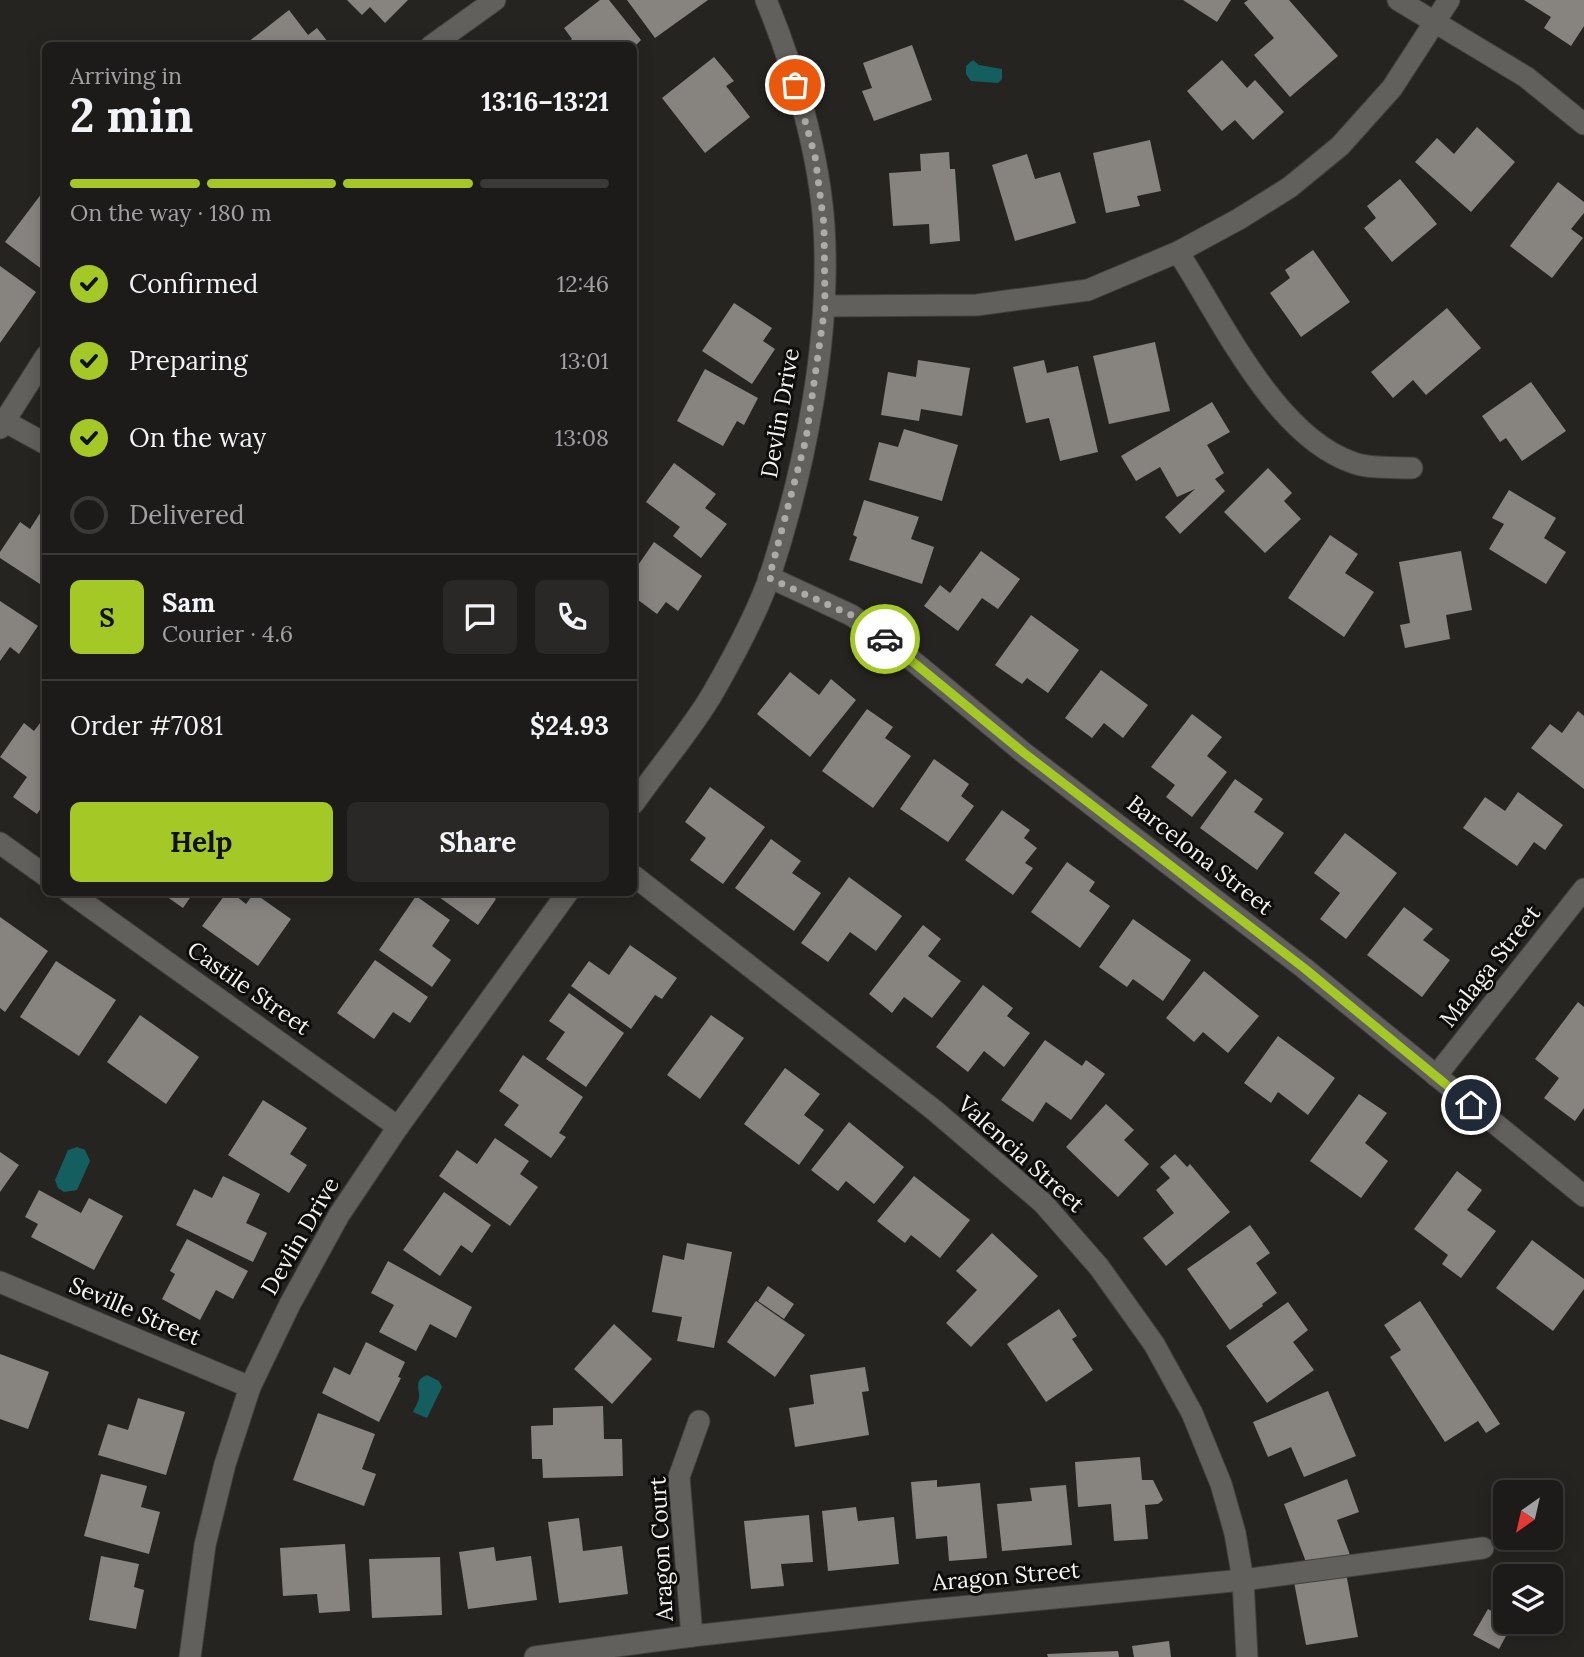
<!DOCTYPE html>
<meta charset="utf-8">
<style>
body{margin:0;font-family:Lora,serif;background:#292826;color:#f1f3f6;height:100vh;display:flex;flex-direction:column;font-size:26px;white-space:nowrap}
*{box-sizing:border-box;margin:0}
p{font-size:23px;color:#a0a1a2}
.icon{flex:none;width:38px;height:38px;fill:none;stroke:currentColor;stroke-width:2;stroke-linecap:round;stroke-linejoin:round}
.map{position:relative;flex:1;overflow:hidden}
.panel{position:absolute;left:42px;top:42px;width:595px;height:854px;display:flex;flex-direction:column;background:#1c1b19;border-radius:10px;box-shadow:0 4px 18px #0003,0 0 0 2px #3a3938}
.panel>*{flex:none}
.needle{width:46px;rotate:214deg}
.tools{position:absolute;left:1493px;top:1480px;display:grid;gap:14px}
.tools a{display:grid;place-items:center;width:70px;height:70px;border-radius:10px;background:#1c1b19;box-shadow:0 4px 18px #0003,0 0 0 2px #3a3938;font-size:35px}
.pin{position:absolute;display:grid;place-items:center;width:60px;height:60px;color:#fff;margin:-30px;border:4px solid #fff;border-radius:50%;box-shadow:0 2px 7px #0007}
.courier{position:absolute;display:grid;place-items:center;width:70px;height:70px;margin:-35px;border:5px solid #a4c825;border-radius:50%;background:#fff;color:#222;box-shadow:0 2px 9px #0007}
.headline em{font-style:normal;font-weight:700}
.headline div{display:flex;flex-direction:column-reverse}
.headline{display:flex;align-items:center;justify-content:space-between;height:119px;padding:0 28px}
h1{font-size:46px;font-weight:700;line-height:52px}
.bar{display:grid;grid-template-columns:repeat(4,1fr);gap:10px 7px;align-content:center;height:84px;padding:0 28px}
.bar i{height:9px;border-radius:5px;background:#3a3938}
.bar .active{background:#a4c825}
.bar p{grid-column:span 4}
.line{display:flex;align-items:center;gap:18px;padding:0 28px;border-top:2px solid #3a3938}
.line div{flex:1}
.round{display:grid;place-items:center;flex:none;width:74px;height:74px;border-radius:10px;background:#292826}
ol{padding:0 28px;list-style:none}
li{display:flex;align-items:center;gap:21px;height:77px}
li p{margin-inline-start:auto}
li .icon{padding:7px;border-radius:50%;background:#a4c825;color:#111;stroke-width:4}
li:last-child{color:#a0a1a2}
li i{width:38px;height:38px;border:4px solid #3a3938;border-radius:50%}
.primary-button{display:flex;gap:14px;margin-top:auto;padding:14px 28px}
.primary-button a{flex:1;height:80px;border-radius:10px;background:#a4c825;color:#111;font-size:28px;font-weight:700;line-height:80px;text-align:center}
.primary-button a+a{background:#292826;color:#f1f3f6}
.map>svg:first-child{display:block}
.water{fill:#155e60}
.building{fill:#878480}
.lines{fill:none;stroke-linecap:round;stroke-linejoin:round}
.minor-casing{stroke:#41403d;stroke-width:23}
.minor{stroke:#62605d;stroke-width:21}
.done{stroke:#acaba8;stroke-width:7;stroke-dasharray:0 12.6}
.route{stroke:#a4c825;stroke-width:9}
.labels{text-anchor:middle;stroke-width:6;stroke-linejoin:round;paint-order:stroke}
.street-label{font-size:23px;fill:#f4f3f0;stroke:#0e0d0c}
</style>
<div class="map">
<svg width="1584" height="1657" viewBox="0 0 1584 1657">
<rect width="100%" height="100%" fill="#262421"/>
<g class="water">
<polygon points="973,60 979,65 1002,69 1002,79 998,83 971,81 966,74 966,66"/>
<polygon points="77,1147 85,1150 90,1161 77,1190 64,1192 58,1188 55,1180 68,1150"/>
<path d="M 427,1375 L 439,1381 L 442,1387 L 427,1418 L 413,1412 C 415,1407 420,1400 419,1394 C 418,1384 416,1380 427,1375 Z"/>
</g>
<g class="building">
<polygon points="347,0 408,0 385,23 370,7 362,15"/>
<polygon points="600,0 609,0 641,40 635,46 564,46 572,39 564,28"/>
<polygon points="627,0 708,0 655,38"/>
<polygon points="1183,0 1231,0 1217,22"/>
<polygon points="1248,0 1289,0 1338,56 1290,97 1254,55 1274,38 1244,3"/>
<polygon points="1524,0 1584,0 1584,26 1571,46 1544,28 1551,17"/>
<polygon points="289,10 308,35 317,28 331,46 243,46"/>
<polygon points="912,45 932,100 874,121 862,91 872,88 863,63"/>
<polygon points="714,57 734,81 726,86 750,117 705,153 662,98"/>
<polygon points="1222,60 1247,88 1255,80 1284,112 1253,140 1235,120 1222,131 1187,91"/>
<polygon points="1477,127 1515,162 1471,212 1415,162 1437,138 1454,154"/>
<polygon points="1150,140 1161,191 1137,196 1140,206 1106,213 1093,153"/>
<polygon points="949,152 950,169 955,169 960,241 930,244 929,224 893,226 889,173 921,171 920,154"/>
<polygon points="1027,154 1035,179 1060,172 1076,223 1015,241 992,165"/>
<polygon points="1400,179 1437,224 1392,262 1364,228 1376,218 1367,206"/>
<polygon points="1558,182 1584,202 1584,213 1571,229 1583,238 1552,278 1510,246"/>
<polygon points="42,193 46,196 46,267 43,270 5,242"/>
<polygon points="1313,250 1350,302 1301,337 1270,293 1290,278 1285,270"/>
<polygon points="0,266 36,292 0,343"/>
<polygon points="734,303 772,328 763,341 775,349 752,384 702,351"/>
<polygon points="1447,308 1481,348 1426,395 1413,380 1393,398 1371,372"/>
<polygon points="1155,342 1170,411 1109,424 1093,356"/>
<polygon points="918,360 970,368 962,416 921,409 919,421 881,415 888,372 916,377"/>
<polygon points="1044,360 1047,373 1078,366 1098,452 1060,461 1049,418 1026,423 1013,367"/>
<polygon points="705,369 758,398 744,425 737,421 723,446 677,421"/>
<polygon points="1531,382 1566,431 1522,461 1506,438 1500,442 1482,416"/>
<polygon points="1212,402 1230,432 1207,445 1224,473 1215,479 1225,491 1180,534 1165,517 1195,489 1177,497 1160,467 1136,481 1121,456"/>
<polygon points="904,429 958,445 942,501 869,480 879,442 898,447"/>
<polygon points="674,463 716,494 705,508 727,524 701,558 673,536 680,527 646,502"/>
<polygon points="1268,468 1292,493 1284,501 1301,519 1265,553 1224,512"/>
<polygon points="1509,490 1556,518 1544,538 1566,552 1546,584 1489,549 1504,524 1492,518"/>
<polygon points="864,500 919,517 911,539 934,547 922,584 849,560 857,537 853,535"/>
<polygon points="44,507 46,508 46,588 0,558 0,552 20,522 30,529"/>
<polygon points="1330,535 1358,554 1345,573 1374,592 1344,637 1288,598"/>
<polygon points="654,542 702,576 678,611 666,602 657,614 634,597 634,571"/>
<polygon points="981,551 1020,579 998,609 982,598 958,631 924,606 940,585 950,593"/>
<polygon points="1461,551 1472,610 1446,615 1450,639 1405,648 1400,625 1410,623 1399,562"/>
<polygon points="0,601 38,626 19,654 10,647 0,661"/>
<polygon points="1031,615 1079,650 1048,693 1027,678 1022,684 995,665"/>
<polygon points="1101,670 1148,705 1123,738 1104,723 1092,738 1065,718"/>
<polygon points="790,672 819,695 831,679 856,700 810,757 757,714"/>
<polygon points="867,709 893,727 885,738 911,756 873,808 822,771"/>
<polygon points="1578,711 1584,716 1584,789 1531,748 1550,724 1562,733"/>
<polygon points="1192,714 1222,737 1207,756 1227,772 1192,817 1166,797 1175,785 1151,767"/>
<polygon points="43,719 46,721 46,801 37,814 13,797 27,777 0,757 24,723 34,731"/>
<polygon points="934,759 969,784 961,796 974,806 948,842 900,809"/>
<polygon points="1235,779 1263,799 1254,812 1284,833 1257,870 1200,828"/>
<polygon points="710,787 765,827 723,884 690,860 706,838 685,822"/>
<polygon points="1518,792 1563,825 1545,850 1534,842 1517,866 1463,828 1485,797 1505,811"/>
<polygon points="1002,810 1030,830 1024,838 1037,848 1025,863 1033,868 1013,895 965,860"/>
<polygon points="1345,833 1397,873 1346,939 1320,919 1340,893 1314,873"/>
<polygon points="771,839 801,861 792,873 821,893 794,931 735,888"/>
<polygon points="1067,862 1095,882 1089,891 1110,906 1080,948 1031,912"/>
<polygon points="849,877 902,916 876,951 850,932 828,962 801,943"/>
<polygon points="160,892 194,892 183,908"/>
<polygon points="227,892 231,892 246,904 254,893 291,919 258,966 202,926"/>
<polygon points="432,892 488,892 496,899 478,925"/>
<polygon points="416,896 450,920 432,946 451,960 432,987 379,950"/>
<polygon points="1404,907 1433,929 1423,940 1450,960 1422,997 1367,955"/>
<polygon points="0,917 48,951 5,1012 0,1008"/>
<polygon points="1133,919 1191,960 1163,1001 1133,979 1127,987 1099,967"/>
<polygon points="923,925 941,939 928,956 961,981 932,1018 904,997 892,1013 869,994"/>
<polygon points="630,945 677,978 662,999 655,995 631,1029 571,986 589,961 609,975"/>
<polygon points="375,960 428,997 410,1023 393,1012 374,1039 337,1013"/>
<polygon points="56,961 116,1000 79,1056 20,1017"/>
<polygon points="1204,971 1259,1016 1228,1053 1203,1032 1194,1042 1166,1018"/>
<polygon points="983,985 1013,1008 1007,1016 1030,1033 1004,1067 984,1051 968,1072 936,1047"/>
<polygon points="569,993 624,1033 586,1087 546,1059 565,1032 549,1021"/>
<polygon points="1578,1002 1584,1007 1584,1108 1575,1121 1544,1098 1559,1078 1535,1059"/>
<polygon points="140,1015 199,1057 166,1104 107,1062"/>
<polygon points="711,1015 744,1038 700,1099 667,1075"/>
<polygon points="1278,1036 1335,1078 1308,1115 1278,1092 1271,1103 1244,1083"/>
<polygon points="1045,1040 1082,1066 1086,1060 1105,1074 1071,1120 1046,1102 1033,1122 1001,1100"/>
<polygon points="523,1055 583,1097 559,1133 566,1137 551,1158 504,1125 519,1105 499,1091"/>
<polygon points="785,1068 820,1094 804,1115 824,1130 799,1165 744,1124"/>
<polygon points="1359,1094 1387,1113 1365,1143 1388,1161 1361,1198 1310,1161"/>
<polygon points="263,1100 307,1128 290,1154 307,1165 289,1193 228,1155"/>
<polygon points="1106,1104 1134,1130 1124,1140 1149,1164 1118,1197 1066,1147"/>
<polygon points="849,1122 904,1167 874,1204 846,1181 838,1191 811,1170"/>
<polygon points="495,1138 529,1161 520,1174 538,1187 510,1226 439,1176 457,1150 477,1164"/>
<polygon points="0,1152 19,1165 0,1192"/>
<polygon points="1175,1154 1187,1167 1190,1164 1230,1212 1166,1266 1143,1238 1174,1213 1156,1190 1170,1178 1160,1167"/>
<polygon points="1457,1171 1482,1190 1467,1210 1496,1231 1461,1278 1442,1264 1448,1255 1414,1229"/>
<polygon points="223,1176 260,1194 246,1223 267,1233 253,1262 176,1225 194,1189 212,1198"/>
<polygon points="914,1176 970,1220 940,1258 911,1235 905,1243 877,1221"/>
<polygon points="39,1190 81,1213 89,1198 123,1216 94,1270 31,1237 38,1224 25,1217"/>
<polygon points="444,1192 491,1225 472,1253 461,1245 440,1276 403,1250"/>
<polygon points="1250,1225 1270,1253 1256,1263 1277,1293 1262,1304 1263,1306 1230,1330 1187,1269"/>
<polygon points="992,1233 1038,1276 971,1347 946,1323 977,1290 956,1271"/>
<polygon points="187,1239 248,1271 233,1299 216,1290 200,1320 162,1299 175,1274 170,1271"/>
<polygon points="1532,1240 1584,1279 1584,1289 1553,1331 1496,1288"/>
<polygon points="687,1243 732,1252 714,1348 677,1341 682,1317 652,1312 663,1255 684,1260"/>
<polygon points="388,1261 472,1307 456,1338 430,1324 416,1351 379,1332 394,1305 371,1293"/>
<polygon points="768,1286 794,1304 784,1319 758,1301"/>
<polygon points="756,1301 805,1335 775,1377 727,1342"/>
<polygon points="1420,1301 1500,1424 1486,1433 1478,1421 1445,1442 1390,1357 1401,1350 1384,1325"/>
<polygon points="1288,1302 1308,1330 1293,1342 1314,1370 1267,1403 1226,1346"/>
<polygon points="1059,1309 1077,1336 1072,1339 1093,1370 1046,1402 1007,1344"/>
<polygon points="614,1324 652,1359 612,1404 574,1369"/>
<polygon points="366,1342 405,1362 398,1377 401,1378 379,1422 322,1393 334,1367 350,1375"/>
<polygon points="0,1354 49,1372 28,1429 0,1419"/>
<polygon points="865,1367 869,1391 862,1392 869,1435 795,1447 789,1408 814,1404 810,1375"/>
<polygon points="1328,1391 1356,1456 1304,1477 1291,1447 1268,1457 1253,1422"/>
<polygon points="138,1398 185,1412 166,1475 98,1455 108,1424 128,1430"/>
<polygon points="603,1406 604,1439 622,1439 623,1476 543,1478 542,1459 532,1459 531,1426 553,1425 553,1408"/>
<polygon points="318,1413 375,1434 362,1469 376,1474 364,1506 293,1480"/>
<polygon points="1140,1457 1142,1480 1153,1480 1163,1500 1158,1504 1145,1505 1148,1539 1114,1541 1111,1504 1078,1507 1075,1462"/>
<polygon points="101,1474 147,1486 141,1507 160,1512 149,1554 84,1536"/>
<polygon points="1347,1479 1359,1512 1337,1520 1350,1555 1309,1570 1284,1504"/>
<polygon points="937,1480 937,1487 980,1483 987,1558 949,1561 947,1536 916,1539 911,1482"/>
<polygon points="1066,1485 1072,1545 1002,1551 997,1504 1032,1501 1030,1488"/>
<polygon points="856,1507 858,1521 894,1517 899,1564 828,1571 822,1511"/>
<polygon points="809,1515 813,1562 781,1564 784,1586 751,1589 744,1521"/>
<polygon points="579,1518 583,1551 622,1546 628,1594 559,1603 548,1522"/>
<polygon points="345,1544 350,1611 319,1613 317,1594 283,1596 280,1548"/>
<polygon points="494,1547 496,1561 531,1556 537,1600 468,1609 459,1552"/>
<polygon points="101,1556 139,1564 134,1587 144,1590 136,1629 89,1620"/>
<polygon points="440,1557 442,1615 372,1618 369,1559"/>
<polygon points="1346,1573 1358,1637 1306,1645 1294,1582"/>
<polygon points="1488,1609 1505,1619 1505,1622 1513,1623 1499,1649 1473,1635"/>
<polygon points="1169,1641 1171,1657 1134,1657 1132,1646"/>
<polygon points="1118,1651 1119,1657 1048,1657 1047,1654"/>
</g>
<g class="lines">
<defs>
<g id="minor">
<polyline points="1398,0 1526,77 1584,124"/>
<polyline points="431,46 495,0"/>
<path d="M 1178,252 C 1221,318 1275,437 1354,463 C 1371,469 1394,467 1412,468"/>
<polyline points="825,306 977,305 1088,290 1178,252 1239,219 1290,187 1340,146 1392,88 1449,0"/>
<polyline points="4,421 46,444"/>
<polyline points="0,428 46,356"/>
<polyline points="769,577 851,615 890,642 1024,753 1304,968 1584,1196"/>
<path d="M 634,803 C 659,767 693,728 714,691 C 734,656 757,613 770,576 C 805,469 831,338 824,226 C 819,152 794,68 766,0"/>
<polyline points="0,843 46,876"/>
<polyline points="634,876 934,1110 1043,1203 1099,1267 1154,1344 1192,1413 1221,1484 1235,1533 1243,1580 1247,1657"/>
<polyline points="69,892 398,1127"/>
<polyline points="1436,1076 1584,889"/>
<polyline points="0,1282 250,1387"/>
<polyline points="692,1636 679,1477 699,1421"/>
<polyline points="190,1657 205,1545 225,1464 250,1387 290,1304 339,1215 398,1127 568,892"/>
<polyline points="535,1657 692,1636 918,1611 1243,1580 1483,1548"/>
</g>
</defs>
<use href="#minor" class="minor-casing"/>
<use href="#minor" class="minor"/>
</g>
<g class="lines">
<polyline class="done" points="795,85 815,156 824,225 825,306 806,439 769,578 851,615 885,639"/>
<polyline class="route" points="885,639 1024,753 1304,968 1471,1105"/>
</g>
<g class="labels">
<g class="street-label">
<text transform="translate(780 413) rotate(-80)" y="8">Devlin Drive</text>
<text transform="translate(1200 855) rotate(38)" y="8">Barcelona Street</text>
<text transform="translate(1490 966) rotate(-52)" y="8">Malaga Street</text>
<text transform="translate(249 988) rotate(35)" y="8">Castile Street</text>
<text transform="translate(1021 1154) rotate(42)" y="8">Valencia Street</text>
<text transform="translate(300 1236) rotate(-60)" y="8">Devlin Drive</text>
<text transform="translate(135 1311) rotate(23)" y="8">Seville Street</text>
<text transform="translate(661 1549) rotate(-93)" y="8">Aragon Court</text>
<text transform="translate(1006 1576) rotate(-5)" y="8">Aragon Street</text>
</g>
</g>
</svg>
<div class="tools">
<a><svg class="needle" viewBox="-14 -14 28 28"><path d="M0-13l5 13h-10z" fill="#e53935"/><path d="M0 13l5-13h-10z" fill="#a0a1a2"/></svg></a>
<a><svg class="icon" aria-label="layers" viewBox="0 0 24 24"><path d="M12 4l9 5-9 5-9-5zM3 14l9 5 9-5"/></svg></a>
</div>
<div class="pin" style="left:795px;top:85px;background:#ea580c"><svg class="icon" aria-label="bag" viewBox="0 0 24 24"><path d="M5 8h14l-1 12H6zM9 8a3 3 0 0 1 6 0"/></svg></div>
<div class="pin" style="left:1471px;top:1105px;background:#1f2937"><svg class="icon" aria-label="home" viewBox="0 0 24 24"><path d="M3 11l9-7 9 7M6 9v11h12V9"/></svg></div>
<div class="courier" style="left:885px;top:639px"><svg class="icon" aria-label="car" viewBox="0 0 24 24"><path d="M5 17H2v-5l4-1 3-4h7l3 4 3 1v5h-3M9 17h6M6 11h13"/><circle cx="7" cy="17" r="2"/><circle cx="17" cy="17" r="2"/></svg></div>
<section class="panel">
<div class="headline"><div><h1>2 min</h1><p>Arriving in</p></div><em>13:16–13:21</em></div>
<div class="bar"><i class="active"></i><i class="active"></i><i class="active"></i><i></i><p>On the way · 180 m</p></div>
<ol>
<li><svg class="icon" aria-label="check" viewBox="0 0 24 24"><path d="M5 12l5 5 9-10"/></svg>Confirmed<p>12:46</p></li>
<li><svg class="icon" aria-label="check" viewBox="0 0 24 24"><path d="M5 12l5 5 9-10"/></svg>Preparing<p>13:01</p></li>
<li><svg class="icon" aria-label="check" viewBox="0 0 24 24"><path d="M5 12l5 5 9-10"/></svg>On the way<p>13:08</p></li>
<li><i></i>Delivered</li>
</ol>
<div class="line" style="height:126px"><b class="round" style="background:#a4c825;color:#111">S</b><div><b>Sam</b><p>Courier · 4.6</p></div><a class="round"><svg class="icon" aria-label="chat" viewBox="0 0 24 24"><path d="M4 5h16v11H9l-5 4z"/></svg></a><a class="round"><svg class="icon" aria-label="phone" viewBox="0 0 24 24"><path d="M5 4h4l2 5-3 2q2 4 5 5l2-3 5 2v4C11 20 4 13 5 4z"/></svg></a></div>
<div class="line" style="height:91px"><div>Order #7081</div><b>$24.93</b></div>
<div class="primary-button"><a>Help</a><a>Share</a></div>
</section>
</div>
